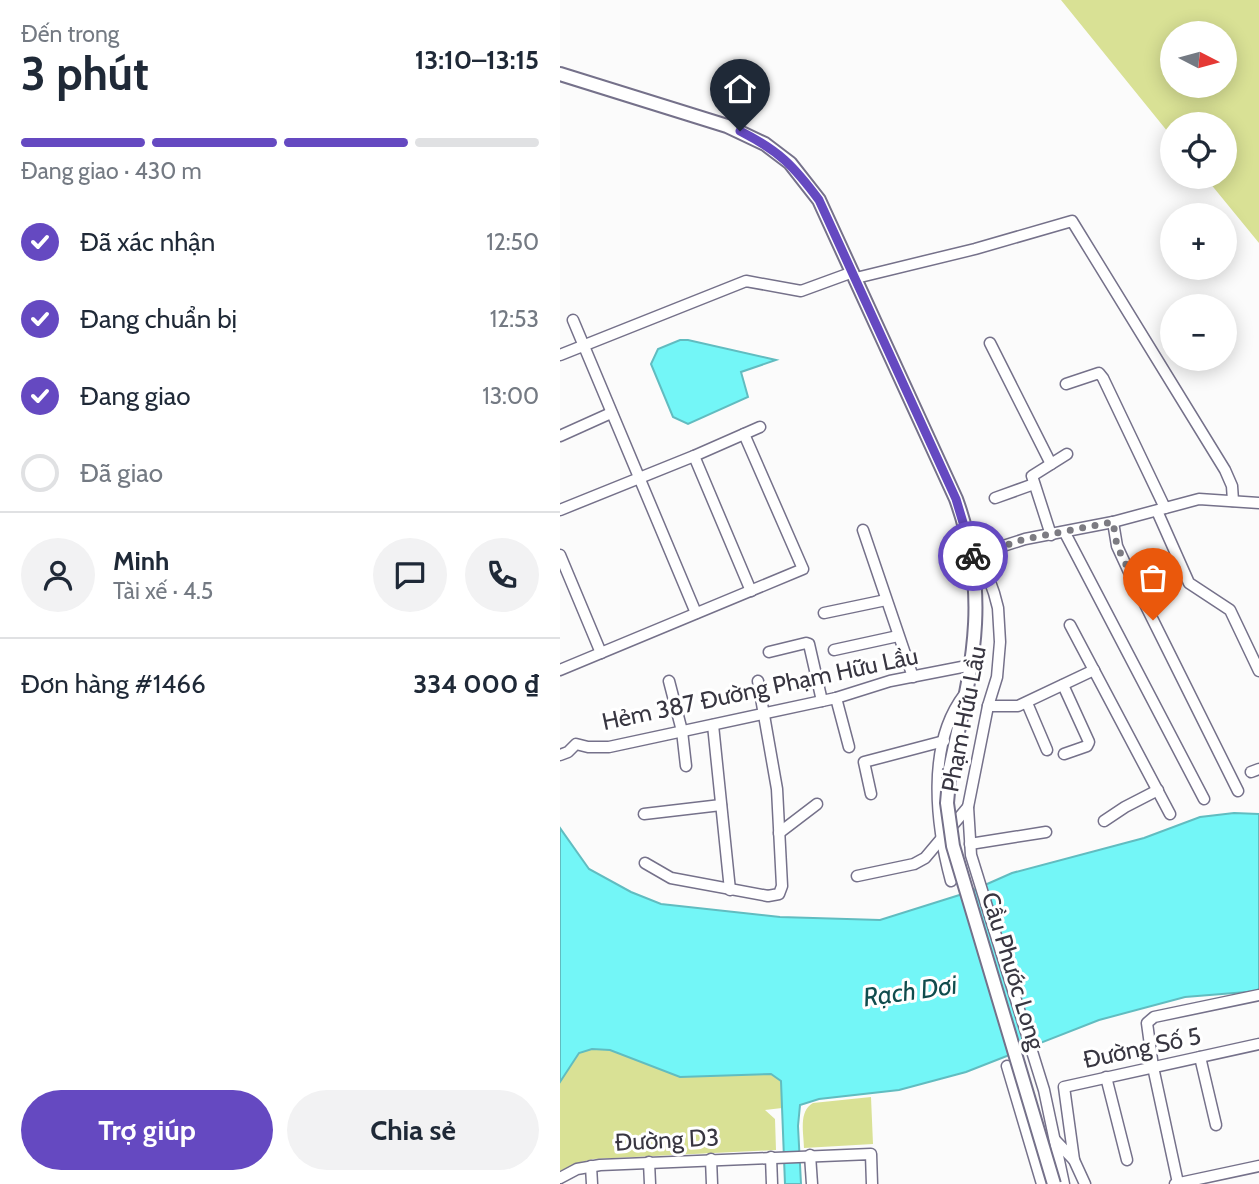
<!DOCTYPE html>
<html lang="vi">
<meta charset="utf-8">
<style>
body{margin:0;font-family:Cabin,sans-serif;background:#f2f2f3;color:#1f2937;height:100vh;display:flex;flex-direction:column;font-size:26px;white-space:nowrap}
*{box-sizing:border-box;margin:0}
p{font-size:23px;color:#747a83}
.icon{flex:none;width:38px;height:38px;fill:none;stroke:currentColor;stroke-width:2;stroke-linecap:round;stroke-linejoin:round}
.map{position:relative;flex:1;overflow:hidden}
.side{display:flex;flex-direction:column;background:#fff;width:560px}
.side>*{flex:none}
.needle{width:46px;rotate:96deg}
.fabs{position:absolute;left:600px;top:21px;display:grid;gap:14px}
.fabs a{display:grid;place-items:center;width:77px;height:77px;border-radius:50%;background:#fff;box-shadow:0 4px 18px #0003;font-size:35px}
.pin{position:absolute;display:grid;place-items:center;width:60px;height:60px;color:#fff;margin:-72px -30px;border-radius:50% 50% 50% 0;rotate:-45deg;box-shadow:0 0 7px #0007}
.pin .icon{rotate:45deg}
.courier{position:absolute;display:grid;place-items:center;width:70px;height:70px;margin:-35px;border:5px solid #6549c1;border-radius:50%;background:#fff;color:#222;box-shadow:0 2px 9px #0007}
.headline em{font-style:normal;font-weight:800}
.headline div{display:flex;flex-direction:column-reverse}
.headline{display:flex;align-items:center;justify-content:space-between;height:119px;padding:0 21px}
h1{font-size:46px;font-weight:800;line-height:52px}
.bar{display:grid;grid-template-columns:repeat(4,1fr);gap:10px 7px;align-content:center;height:84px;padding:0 21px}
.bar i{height:9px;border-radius:5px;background:#e0e1e3}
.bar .selected{background:#6549c1}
.bar p{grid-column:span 4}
.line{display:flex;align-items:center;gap:18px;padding:0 21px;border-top:2px solid #e0e1e3}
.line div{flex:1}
.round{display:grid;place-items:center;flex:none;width:74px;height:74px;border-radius:37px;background:#f2f2f3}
ol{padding:0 21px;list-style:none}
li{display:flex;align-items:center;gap:21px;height:77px}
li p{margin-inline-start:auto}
li .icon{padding:7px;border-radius:50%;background:#6549c1;color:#fff;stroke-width:4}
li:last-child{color:#747a83}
li i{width:38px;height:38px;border:4px solid #e0e1e3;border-radius:50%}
.primary-button{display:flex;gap:14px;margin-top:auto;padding:14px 21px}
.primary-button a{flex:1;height:80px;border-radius:42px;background:#6549c1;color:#fff;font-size:28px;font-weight:800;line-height:80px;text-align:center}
.primary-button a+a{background:#f2f2f3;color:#1f2937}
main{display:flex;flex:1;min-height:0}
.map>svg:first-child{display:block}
.green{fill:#d9e195;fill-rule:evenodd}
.water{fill:#73f6f7;stroke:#61bcc0;stroke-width:2}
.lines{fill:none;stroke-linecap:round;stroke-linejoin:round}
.street-casing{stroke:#75718a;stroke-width:13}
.secondary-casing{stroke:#75718a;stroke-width:16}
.street{stroke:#fff;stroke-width:10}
.secondary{stroke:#fff;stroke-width:12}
.secondary-bridge-casing{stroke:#75718a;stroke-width:16;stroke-linecap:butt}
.secondary-bridge{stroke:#fff;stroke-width:12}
.done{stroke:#7c7b82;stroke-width:7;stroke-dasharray:0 12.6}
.route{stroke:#6549c1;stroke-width:9}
.labels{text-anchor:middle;stroke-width:6;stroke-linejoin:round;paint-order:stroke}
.street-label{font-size:24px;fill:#383641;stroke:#fff}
.water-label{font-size:26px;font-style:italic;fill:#104c4d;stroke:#fff}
</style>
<main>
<section class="side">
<div class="headline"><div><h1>3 phút</h1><p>Đến trong</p></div><em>13:10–13:15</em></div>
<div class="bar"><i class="selected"></i><i class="selected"></i><i class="selected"></i><i></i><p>Đang giao · 430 m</p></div>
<ol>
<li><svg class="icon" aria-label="check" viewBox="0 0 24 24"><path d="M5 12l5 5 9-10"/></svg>Đã xác nhận<p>12:50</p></li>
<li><svg class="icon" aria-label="check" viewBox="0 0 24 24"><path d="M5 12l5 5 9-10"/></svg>Đang chuẩn bị<p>12:53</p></li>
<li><svg class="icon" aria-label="check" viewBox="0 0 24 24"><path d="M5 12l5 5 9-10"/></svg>Đang giao<p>13:00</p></li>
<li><i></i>Đã giao</li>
</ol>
<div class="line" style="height:126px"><a class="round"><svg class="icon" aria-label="person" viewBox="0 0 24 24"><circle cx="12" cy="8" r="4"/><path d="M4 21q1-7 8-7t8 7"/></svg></a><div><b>Minh</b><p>Tài xế · 4.5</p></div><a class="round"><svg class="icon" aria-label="chat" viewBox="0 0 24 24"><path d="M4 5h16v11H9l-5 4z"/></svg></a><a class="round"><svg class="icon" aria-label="phone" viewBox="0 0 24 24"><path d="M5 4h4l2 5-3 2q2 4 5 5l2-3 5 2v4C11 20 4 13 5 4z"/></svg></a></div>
<div class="line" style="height:91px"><div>Đơn hàng #1466</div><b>334 000 ₫</b></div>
<div class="primary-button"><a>Trợ giúp</a><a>Chia sẻ</a></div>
</section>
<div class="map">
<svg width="699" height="1184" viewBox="0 0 699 1184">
<rect width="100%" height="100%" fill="#fbfbfb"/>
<g class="green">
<path d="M 501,0 L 699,0 L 699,243 L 645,177 L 665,177 L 665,124 L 612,124 L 612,137 ZM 665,33 L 665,86 L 612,86 L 612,33 Z"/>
<polygon points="32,1049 50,1050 120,1077 211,1074 221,1081 222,1108 205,1110 215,1119 216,1150 33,1159 17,1163 0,1171 0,1082 19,1052"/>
<path d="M 311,1097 L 313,1144 L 244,1148 C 244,1134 238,1111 253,1103 Z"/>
</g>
<g class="water">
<polygon points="120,340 128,340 216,360 181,372 188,397 128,424 113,417 91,364 98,349"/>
<polygon points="674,813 699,814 699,991 625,997 539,1020 406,1072 339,1090 259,1099 240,1105 238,1126 241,1184 225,1184 221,1081 211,1074 120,1077 50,1050 32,1049 19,1053 0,1082 0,828 29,869 71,892 101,904 220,917 320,920 409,892 452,873 584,838 640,817"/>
</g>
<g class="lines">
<defs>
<g id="street">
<polyline points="296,278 415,249 512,221 665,470 672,486 673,501"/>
<polyline points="13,320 136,613"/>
<polyline points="430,343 491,464"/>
<polyline points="0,355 186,281 241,291 293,272"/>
<polyline points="506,384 539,373 543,378 605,508"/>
<polyline points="0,436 51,413"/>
<polyline points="134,456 191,591"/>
<polyline points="435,498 474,484"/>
<polyline points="0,510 134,456 200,427"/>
<polyline points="597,511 629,583 670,610 699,671"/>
<polyline points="553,522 557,546 569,572 678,791"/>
<polyline points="303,530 353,677"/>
<polyline points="505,533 644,799"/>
<polyline points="491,535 472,476 507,454"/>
<polyline points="0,555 41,653"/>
<polyline points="412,556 425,568 434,593 438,608 440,642 437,677 428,706 408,807 411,855 484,1090 504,1184"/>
<polyline points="412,556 465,539 553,522 639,499 699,503"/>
<polyline points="264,613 326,600"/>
<polyline points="510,625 610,814"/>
<polyline points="274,650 338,636"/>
<polyline points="209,652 246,643 249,644 262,701"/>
<polyline points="0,670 243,569 184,434"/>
<polyline points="109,681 122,731 126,766"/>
<polyline points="503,685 529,742 527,746 504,754"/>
<polyline points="276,698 289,747"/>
<polyline points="467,703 487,750"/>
<polyline points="428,706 458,706 534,670"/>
<polyline points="153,725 170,890"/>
<polyline points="0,755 8,752 16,744 28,747 49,747 276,698 330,681 412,665"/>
<polyline points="691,772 699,769"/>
<polyline points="311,794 304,762 384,741"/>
<polyline points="84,814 161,805"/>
<polyline points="544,821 565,807 598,790"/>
<polyline points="219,833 257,804"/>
<polyline points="410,844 486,832"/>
<polyline points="85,863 111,878 208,896 219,894 222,886 217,789 198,681"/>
<polyline points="297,876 354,864 365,858 408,807"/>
<path d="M 391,881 C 376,825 366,745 404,695"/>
<polyline points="640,1057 656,1125"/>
<polyline points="447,1066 482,1184"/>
<polyline points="546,1077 567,1160"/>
<polyline points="495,1140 514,1160 525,1184"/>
<polyline points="250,1155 252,1184"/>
<polyline points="211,1157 212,1184"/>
<polyline points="151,1159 152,1184"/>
<polyline points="514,1160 504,1087 699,1044"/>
<polyline points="89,1162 90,1184"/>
<polyline points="31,1166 32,1184"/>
<polyline points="0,1178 17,1169 40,1165 311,1154 312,1184"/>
<polyline points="618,1183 593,1067 587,1023 594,1017 699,995"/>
<polyline points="615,1184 699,1166"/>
</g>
<path id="secondary" d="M 0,74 L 167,126 L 205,144 L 230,163 L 259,200 L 396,499 C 432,598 411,670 390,769"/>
</defs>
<use href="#street" class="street-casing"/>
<use href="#secondary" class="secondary-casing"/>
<use href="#street" class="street"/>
<use href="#secondary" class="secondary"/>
<defs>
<polyline id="secondary-bridge" points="390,769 387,803 393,846 494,1184"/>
</defs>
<use href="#secondary-bridge" class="secondary-bridge-casing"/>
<use href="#secondary-bridge" class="secondary-bridge"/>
</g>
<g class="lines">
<polyline class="done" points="413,556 465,539 553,522 557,546 593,620"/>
<path class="route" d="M 180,131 C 219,151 233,165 259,200 L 396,499 L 413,556"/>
</g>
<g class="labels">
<g class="street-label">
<text transform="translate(200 689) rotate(-12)" y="8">Hẻm 387 Đường Phạm Hữu Lầu</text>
<text transform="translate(404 719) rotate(-79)" y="8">Phạm Hữu Lầu</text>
<text transform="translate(453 971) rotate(73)" y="8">Cầu Phước Long</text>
<text transform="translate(582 1048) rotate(-12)" y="8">Đường Số 5</text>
<text transform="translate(107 1140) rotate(-3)" y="8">Đường D3</text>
</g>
<g class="water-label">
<text transform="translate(350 991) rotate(-8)" y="9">Rạch Dơi</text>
</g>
</g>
</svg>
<div class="fabs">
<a><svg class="needle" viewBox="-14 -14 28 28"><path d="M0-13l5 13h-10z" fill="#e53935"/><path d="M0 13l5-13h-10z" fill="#747a83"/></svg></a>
<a><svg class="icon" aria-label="locate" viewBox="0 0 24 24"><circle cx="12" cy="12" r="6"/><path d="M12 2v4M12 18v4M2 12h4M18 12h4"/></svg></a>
<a>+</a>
<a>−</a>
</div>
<div class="pin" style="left:593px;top:620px;background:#ea580c"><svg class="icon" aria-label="bag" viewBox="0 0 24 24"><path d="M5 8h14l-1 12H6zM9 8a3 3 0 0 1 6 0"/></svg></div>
<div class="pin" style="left:180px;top:131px;background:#1f2937"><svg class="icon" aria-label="home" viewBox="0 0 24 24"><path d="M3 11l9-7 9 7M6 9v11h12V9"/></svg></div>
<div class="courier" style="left:413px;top:556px"><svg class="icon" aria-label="bike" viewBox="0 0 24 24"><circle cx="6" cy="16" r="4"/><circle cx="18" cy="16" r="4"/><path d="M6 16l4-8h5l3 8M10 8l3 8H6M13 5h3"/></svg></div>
</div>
</main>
